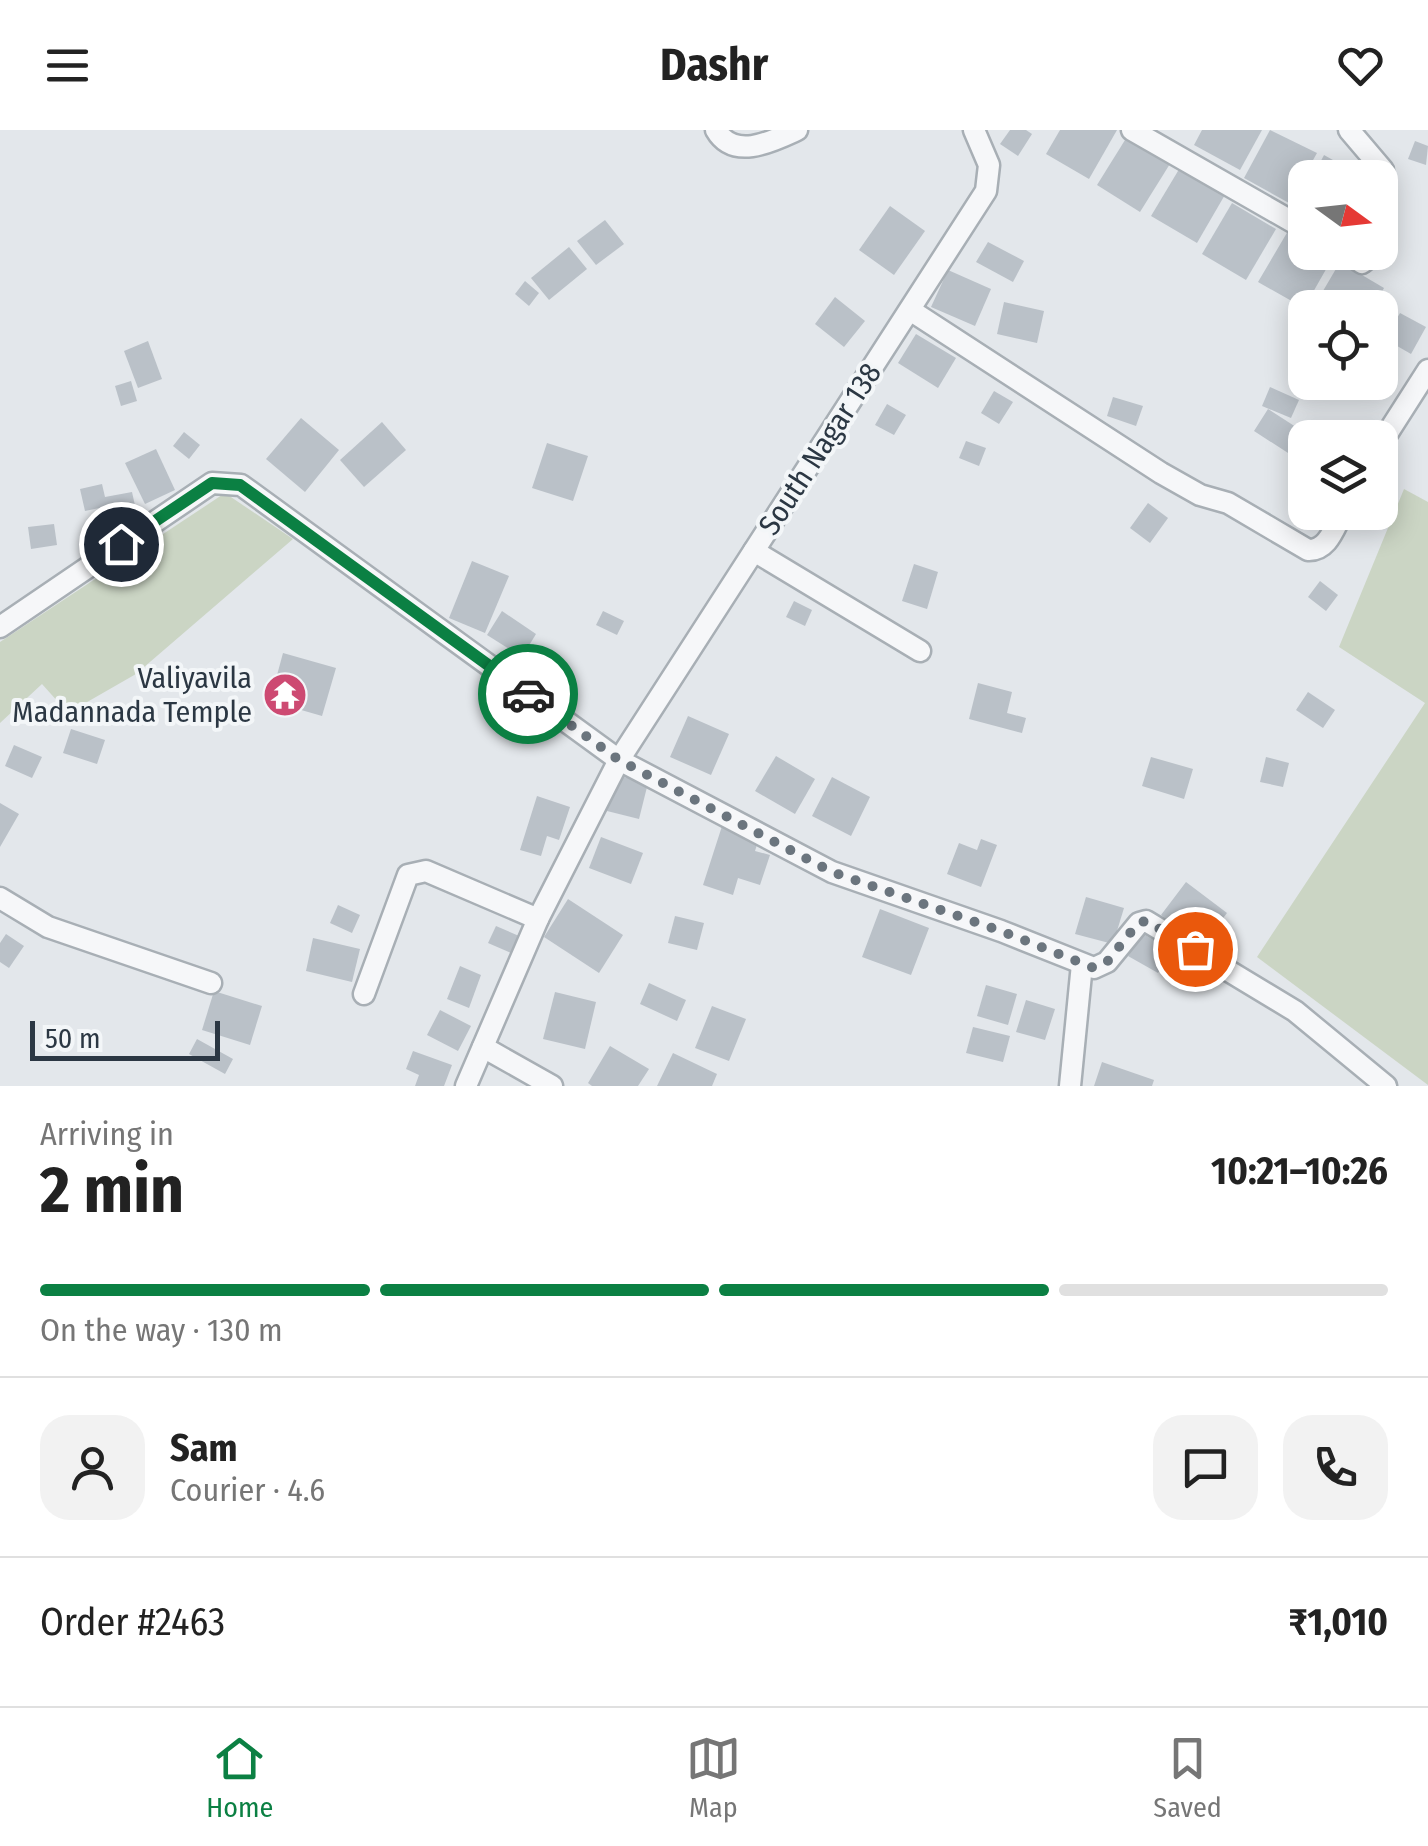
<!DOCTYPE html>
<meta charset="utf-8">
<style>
body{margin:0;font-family:"Fira Sans Condensed",sans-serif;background:#f2f2f2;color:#222;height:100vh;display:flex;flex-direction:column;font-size:38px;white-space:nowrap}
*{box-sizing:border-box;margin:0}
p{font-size:32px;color:#767676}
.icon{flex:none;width:55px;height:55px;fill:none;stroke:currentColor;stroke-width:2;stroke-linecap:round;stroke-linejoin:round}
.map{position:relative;height:956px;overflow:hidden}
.panel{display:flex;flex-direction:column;background:#fff;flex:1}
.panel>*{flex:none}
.needle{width:65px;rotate:105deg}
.buttons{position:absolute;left:1288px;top:30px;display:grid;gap:20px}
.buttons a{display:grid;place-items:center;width:110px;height:110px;border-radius:20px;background:#fff;box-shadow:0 5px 25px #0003;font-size:50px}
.scale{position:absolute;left:30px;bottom:25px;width:190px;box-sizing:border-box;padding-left:10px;border:5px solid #2b3743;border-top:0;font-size:28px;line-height:35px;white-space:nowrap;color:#2b3743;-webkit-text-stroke:8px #f3f6f8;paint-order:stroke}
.pin{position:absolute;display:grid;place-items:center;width:85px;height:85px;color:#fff;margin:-42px;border:5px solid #fff;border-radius:50%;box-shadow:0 2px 10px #0007}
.courier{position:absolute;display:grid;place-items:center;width:100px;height:100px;margin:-50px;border:8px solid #0b8043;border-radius:50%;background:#fff;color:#222;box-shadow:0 2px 12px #0007}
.head em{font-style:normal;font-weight:700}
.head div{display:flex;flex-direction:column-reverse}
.head{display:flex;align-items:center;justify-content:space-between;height:170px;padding:0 40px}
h1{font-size:65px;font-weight:700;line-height:75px}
.bar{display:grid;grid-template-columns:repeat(4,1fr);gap:15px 10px;align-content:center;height:120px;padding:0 40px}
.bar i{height:12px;border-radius:8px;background:#e0e0e0}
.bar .current{background:#0b8043}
.bar p{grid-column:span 4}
.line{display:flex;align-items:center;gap:25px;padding:0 40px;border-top:2px solid #e0e0e0}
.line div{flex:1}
.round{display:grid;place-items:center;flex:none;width:105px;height:105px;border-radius:30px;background:#f2f2f2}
header{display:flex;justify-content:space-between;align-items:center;height:130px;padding:0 40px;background:#fff;font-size:45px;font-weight:700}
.tabs{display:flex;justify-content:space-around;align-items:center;height:140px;border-top:2px solid #e0e0e0;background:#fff;font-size:28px;color:#767676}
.tabs a{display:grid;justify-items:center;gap:5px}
.tabs .current{color:#0b8043}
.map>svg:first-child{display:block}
.green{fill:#cbd5c4}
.building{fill:#bac1c8}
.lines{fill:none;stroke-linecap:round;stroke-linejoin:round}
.street-casing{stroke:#a8afb5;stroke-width:25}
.street{stroke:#f6f7f9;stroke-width:20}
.done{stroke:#6b757e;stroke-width:10;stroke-dasharray:0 18}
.route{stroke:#0b8043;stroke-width:12}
.labels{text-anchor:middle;stroke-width:8;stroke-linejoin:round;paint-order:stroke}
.street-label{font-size:30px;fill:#2b3743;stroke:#f3f6f8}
.poi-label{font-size:30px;fill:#2b3743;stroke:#f3f6f8;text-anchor:end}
</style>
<header><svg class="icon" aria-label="menu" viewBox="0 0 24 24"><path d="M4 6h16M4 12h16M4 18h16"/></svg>Dashr<svg class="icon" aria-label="heart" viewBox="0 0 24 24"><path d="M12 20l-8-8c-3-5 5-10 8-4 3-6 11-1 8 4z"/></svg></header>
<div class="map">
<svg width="1428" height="956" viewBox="0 0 1428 956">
<rect width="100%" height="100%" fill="#e3e7eb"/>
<g class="green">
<polygon points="1404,359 1428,372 1428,955 1257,827 1425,573 1339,517"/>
<polygon points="225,363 293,409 136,544 68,583 42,554 0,593 0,512"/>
</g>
<g class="building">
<polygon points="1010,0 1026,0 1032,4 1018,26 1000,14"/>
<polygon points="1060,0 1117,0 1089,49 1046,24"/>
<polygon points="1202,0 1262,0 1240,40 1194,15"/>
<polygon points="1270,0 1317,23 1289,73 1244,48"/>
<polygon points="1130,2 1173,29 1140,82 1097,55"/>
<polygon points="1415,11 1428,16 1426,35 1408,29"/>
<polygon points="1324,25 1365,48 1312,48"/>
<polygon points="1181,36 1226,63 1197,113 1151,86"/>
<polygon points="1232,73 1276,99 1246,150 1202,124"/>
<polygon points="890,76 925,101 894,145 859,120"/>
<polygon points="605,90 624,114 596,135 577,111"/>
<polygon points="1288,101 1305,111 1305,122 1326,122 1333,127 1304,178 1258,152"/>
<polygon points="988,112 1024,131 1013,152 976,132"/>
<polygon points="569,117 587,139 549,170 531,148"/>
<polygon points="1340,132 1384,158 1373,178 1313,178"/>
<polygon points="948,140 991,159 975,196 931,177"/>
<polygon points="525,151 539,163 529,176 515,164"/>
<polygon points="835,167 865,191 844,217 815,194"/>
<polygon points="1004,172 1044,181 1037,213 997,204"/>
<polygon points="1400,183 1426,197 1411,224 1385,209"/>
<polygon points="916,204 956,228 938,258 898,233"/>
<polygon points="148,211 162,249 138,258 124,221"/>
<polygon points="131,251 137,271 121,276 115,256"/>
<polygon points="1270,257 1299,270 1291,288 1262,276"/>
<polygon points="994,261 1013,272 999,294 981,283"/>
<polygon points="1113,267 1143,276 1136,296 1107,286"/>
<polygon points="887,274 906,285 894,305 875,295"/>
<polygon points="1268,279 1313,308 1305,308 1305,334 1254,301"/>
<polygon points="301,288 339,320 305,362 266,329"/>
<polygon points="382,292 406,320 364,357 340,330"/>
<polygon points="184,302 200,315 189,329 173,316"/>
<polygon points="966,311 986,318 979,336 959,328"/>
<polygon points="547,313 588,326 573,371 532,358"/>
<polygon points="156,319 175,360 145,374 125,333"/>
<polygon points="102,354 105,367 132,362 136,380 112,386 109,376 85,381 80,359"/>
<polygon points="1148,373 1168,388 1150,413 1130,398"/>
<polygon points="54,394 57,415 31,419 28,397"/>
<polygon points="472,431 509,446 485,503 449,488"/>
<polygon points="914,434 938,442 927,479 902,471"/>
<polygon points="1320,451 1338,465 1326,481 1308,467"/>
<polygon points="794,471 812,480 805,496 786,487"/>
<polygon points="502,481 536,504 522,527 487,505"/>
<polygon points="603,481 624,491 617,505 596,495"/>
<polygon points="283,523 336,538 322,586 270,571"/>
<polygon points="978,553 1012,562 1007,583 1026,588 1022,603 969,589"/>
<polygon points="1308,562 1335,580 1323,598 1296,580"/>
<polygon points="688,586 729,604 711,645 670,627"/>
<polygon points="71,599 105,610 97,634 63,623"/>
<polygon points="14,615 42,627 32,648 5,636"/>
<polygon points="776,626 815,649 795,684 755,661"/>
<polygon points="1151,627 1193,639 1184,669 1142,656"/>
<polygon points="1266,627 1289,633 1283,657 1260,652"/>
<polygon points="616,645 648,653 639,689 607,681"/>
<polygon points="832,647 870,667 851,706 812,686"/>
<polygon points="537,666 570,677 559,710 547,706 541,726 520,720"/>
<polygon points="0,673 19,684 0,717"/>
<polygon points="723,693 760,705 755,721 770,725 760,755 738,748 733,765 703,755"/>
<polygon points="601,707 643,723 631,754 589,738"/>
<polygon points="981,709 997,715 981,757 947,744 959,713 977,720"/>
<polygon points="1186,752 1227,783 1211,804 1190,788 1180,800 1161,785"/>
<polygon points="1086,767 1124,778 1113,814 1075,804"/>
<polygon points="568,769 623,805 599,843 544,807"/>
<polygon points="338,775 360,785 352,803 330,793"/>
<polygon points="880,779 929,798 911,845 862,827"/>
<polygon points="675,786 704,793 697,820 668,813"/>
<polygon points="496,796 519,806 511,823 488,813"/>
<polygon points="1142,803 1171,821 1158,843 1128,826"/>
<polygon points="6,804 24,816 9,838 0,832 0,813"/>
<polygon points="313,808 360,819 352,852 306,841"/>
<polygon points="460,836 481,845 469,878 447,869"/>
<polygon points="649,853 686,870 677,891 640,874"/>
<polygon points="986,855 1017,864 1008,895 977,886"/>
<polygon points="214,861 262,876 250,915 202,900"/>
<polygon points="555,862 596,872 585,919 543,909"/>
<polygon points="1026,870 1055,879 1045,910 1016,902"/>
<polygon points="712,876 746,889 729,931 695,918"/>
<polygon points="440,880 471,896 458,921 427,905"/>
<polygon points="973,897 1010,906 1003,932 966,923"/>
<polygon points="197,909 233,929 225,944 189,924"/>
<polygon points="610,916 649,939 638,956 592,956 588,953"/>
<polygon points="413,921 452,935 444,956 415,956 419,945 406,939"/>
<polygon points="673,923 717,944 712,956 657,956"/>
<polygon points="1102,932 1154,950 1152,956 1094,956"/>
</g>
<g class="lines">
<defs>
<g id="street">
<path d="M 716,0 C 734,31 773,11 797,0"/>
<polyline points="1132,0 1305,99"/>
<polyline points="1349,0 1383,40 1380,106"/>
<polyline points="1346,122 1362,133 1376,122"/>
<path d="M 910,180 L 1161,343 L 1200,365 L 1228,373 L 1308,420 C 1328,421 1334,398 1343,382"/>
<polyline points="1380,315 1428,240"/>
<polyline points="754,421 920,521"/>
<polyline points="0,497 212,353 241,355 619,630 832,742 1001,801 1094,838 1107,832 1139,793 1146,791 1295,881 1386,956"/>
<polyline points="0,768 48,797 211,853"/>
<polyline points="364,864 408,745 426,741 538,789"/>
<polyline points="483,917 552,956"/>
<polyline points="466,956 538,789 619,630 986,61 989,35 974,0"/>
<polyline points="1070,956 1082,834"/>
</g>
</defs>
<use href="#street" class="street-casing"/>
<use href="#street" class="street"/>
</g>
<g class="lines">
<polyline class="done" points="528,564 619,630 832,742 1001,801 1094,838 1107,832 1138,793 1146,791 1195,819"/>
<polyline class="route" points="121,414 212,353 240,355 528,564"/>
</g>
<defs>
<symbol id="temple-disc" viewBox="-11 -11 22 22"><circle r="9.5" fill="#cd4a72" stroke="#f3f6f8"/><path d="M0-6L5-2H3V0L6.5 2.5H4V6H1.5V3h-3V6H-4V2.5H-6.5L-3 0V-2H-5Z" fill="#fff"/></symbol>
</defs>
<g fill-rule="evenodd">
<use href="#temple-disc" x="260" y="540" width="50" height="50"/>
</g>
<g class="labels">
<g class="street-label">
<text transform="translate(820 319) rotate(-57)" y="10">South Nagar 138</text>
</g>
<g class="poi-label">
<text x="252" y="558">Valiyavila<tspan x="252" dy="34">Madannada Temple</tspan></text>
</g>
</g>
</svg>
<div class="buttons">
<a><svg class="needle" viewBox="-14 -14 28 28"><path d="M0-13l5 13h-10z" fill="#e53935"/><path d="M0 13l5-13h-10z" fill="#767676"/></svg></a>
<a><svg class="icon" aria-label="locate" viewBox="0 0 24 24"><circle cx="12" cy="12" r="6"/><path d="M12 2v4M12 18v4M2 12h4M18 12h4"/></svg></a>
<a><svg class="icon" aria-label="layers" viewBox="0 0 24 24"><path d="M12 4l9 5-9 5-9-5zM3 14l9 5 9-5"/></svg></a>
</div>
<div class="scale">50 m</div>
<div class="pin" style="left:1195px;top:819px;background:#ea580c"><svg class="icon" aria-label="bag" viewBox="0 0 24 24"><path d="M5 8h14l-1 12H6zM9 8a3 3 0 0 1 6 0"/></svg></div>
<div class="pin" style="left:121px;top:414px;background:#1f2937"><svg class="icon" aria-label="home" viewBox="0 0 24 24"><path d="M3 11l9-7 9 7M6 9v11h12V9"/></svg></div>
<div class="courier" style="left:528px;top:564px"><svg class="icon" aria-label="car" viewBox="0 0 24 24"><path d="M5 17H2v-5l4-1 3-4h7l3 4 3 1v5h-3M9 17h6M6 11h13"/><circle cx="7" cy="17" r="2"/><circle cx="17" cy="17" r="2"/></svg></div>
</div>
<section class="panel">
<div class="head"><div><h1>2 min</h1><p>Arriving in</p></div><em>10:21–10:26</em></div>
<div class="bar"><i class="current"></i><i class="current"></i><i class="current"></i><i></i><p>On the way · 130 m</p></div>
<div class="line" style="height:180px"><a class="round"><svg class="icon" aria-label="person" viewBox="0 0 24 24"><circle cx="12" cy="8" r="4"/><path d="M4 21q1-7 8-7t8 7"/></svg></a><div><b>Sam</b><p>Courier · 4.6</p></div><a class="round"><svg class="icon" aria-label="chat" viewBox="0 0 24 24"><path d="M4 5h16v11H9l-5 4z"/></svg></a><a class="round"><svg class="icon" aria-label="phone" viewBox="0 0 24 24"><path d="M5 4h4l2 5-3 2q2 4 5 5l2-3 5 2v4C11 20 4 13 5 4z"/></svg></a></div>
<div class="line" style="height:130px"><div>Order #2463</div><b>₹1,010</b></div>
</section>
<nav class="tabs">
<a class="current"><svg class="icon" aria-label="home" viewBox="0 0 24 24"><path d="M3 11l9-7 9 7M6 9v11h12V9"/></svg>Home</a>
<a><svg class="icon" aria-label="map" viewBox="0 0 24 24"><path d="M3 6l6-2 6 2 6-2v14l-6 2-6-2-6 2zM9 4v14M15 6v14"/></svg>Map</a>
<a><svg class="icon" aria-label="saved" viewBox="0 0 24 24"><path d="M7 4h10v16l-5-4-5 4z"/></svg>Saved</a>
</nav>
